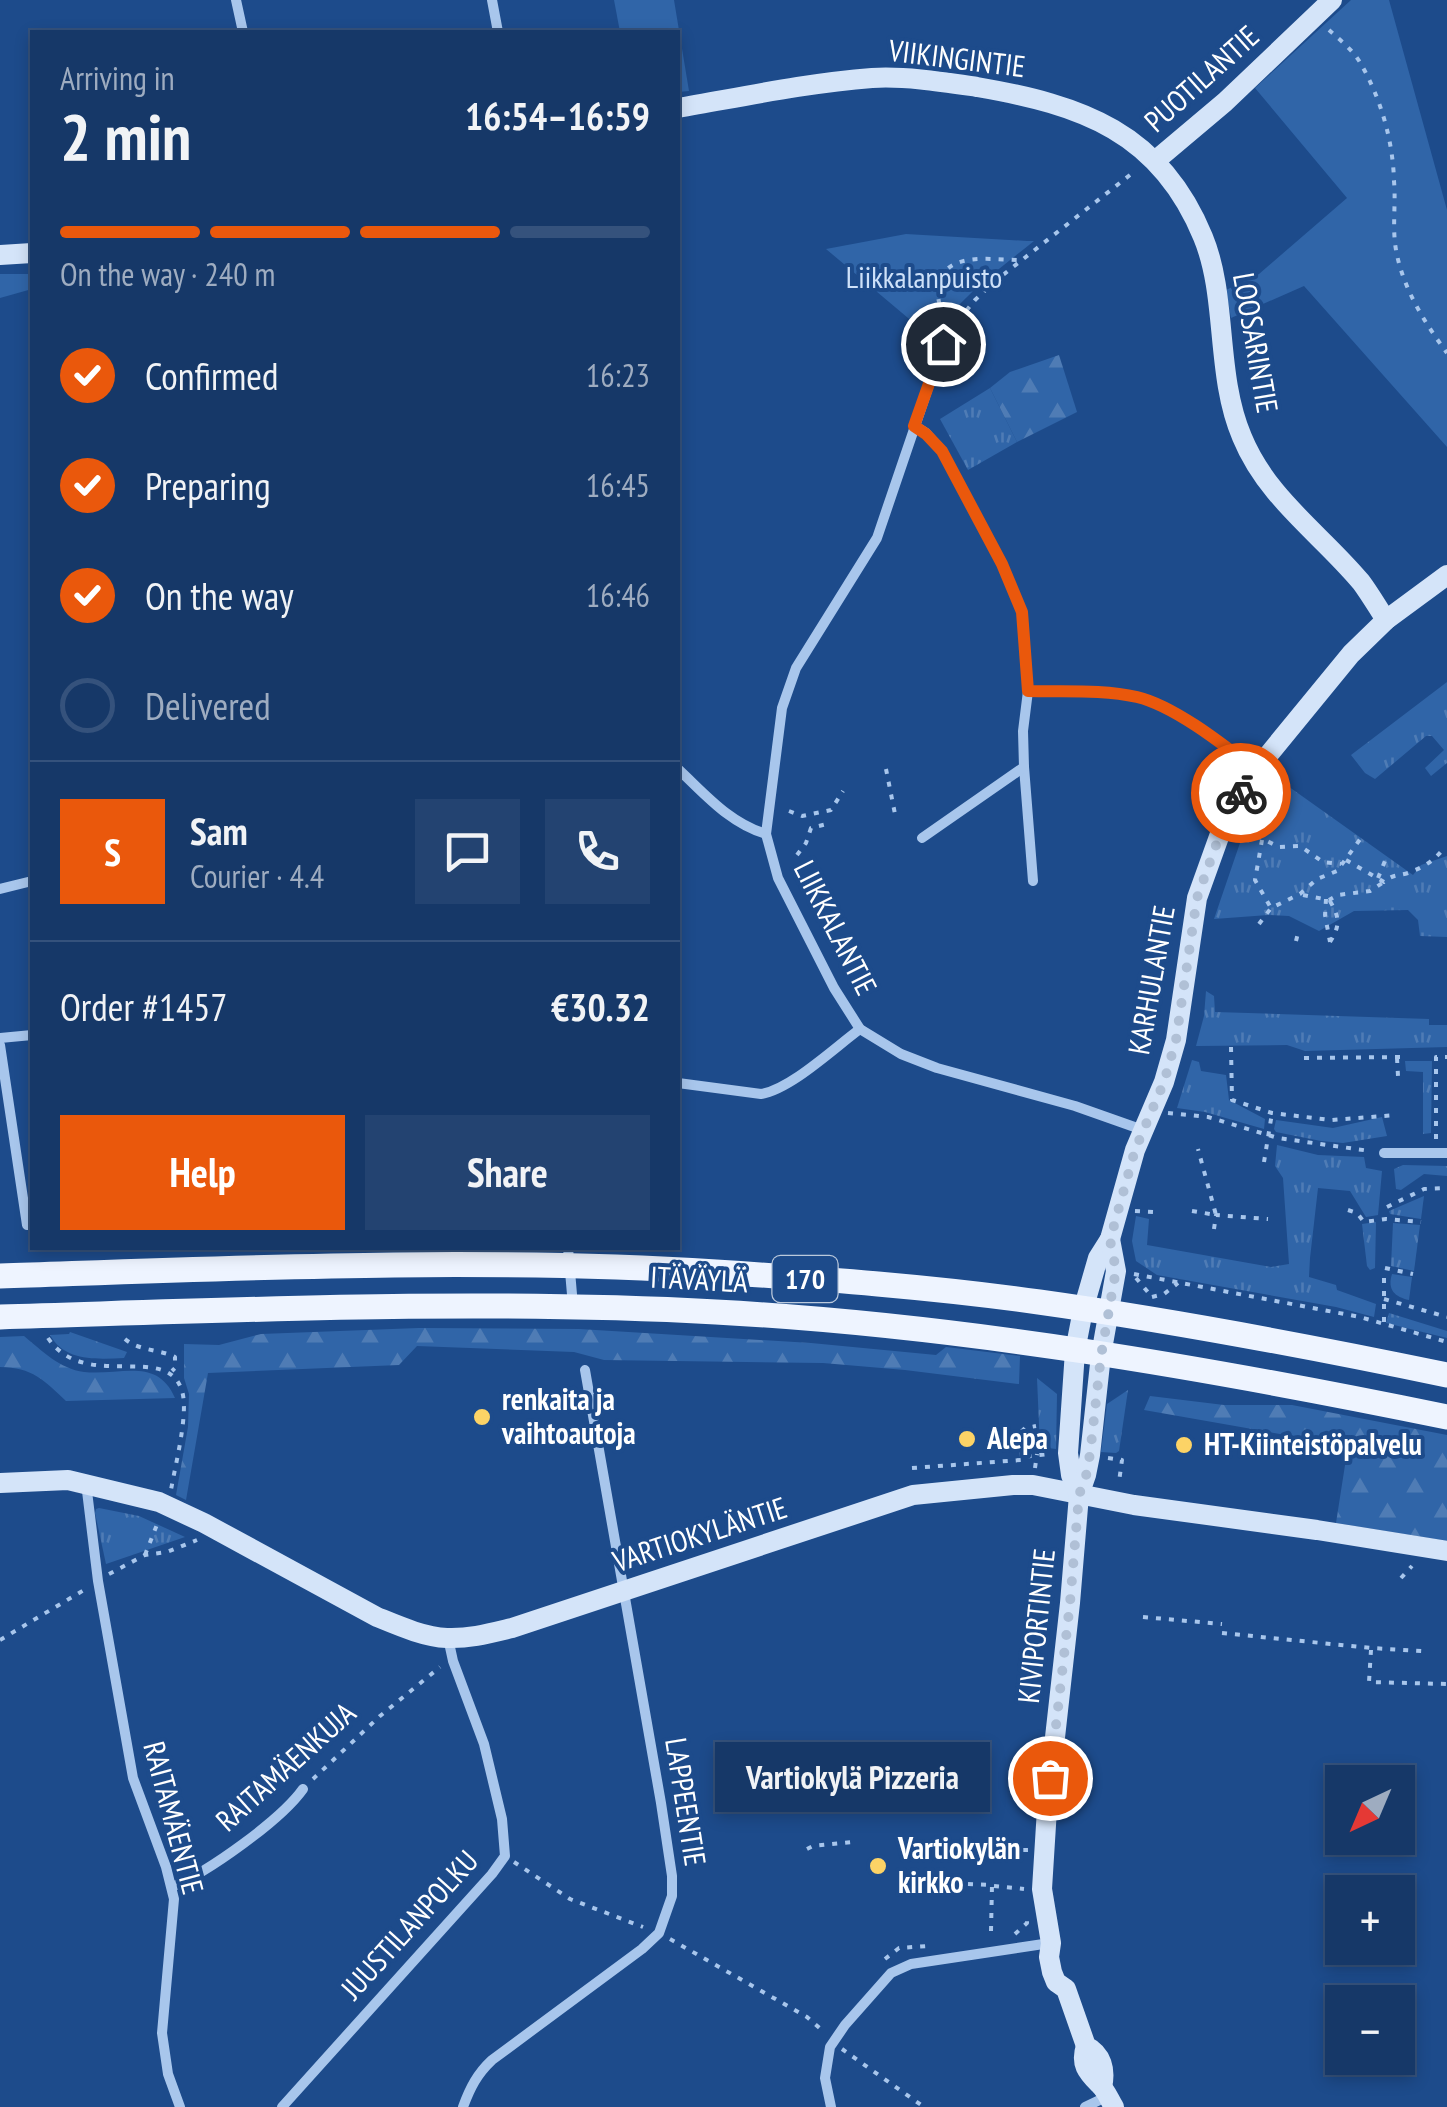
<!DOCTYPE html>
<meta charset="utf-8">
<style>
body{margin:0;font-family:"PT Sans Narrow",sans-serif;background:#234371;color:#f1f3f6;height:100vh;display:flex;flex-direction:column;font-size:38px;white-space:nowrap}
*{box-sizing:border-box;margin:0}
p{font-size:32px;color:#9eacc0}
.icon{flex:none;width:55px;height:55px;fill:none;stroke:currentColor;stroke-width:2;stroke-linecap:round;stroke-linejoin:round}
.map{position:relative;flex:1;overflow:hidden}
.drawer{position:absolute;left:30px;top:30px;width:650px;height:1220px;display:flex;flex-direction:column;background:#163868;border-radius:0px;box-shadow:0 5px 15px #0003,0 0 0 2px #35527c}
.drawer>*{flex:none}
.needle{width:65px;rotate:224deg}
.buttons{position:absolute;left:1325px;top:1765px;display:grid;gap:20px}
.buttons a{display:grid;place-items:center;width:90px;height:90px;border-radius:0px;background:#163868;box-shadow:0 5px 15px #0003,0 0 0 2px #35527c;font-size:50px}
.pin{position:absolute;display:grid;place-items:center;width:85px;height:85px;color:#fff;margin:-42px;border:5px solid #fff;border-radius:50%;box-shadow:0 2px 10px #0007}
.courier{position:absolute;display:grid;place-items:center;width:100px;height:100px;margin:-50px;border:8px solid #ea580c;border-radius:50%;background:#fff;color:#222;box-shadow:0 2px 12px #0007}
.bubble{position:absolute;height:70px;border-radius:0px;background:#163868;box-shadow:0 5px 15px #0003,0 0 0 2px #35527c;font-size:32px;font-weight:700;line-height:70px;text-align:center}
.overview em{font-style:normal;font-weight:700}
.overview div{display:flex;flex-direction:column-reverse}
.overview{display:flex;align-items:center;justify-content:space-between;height:170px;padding:0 30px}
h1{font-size:65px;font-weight:700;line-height:75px}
.bar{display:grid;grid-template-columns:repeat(4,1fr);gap:15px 10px;align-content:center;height:120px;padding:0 30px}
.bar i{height:12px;border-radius:8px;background:#35527c}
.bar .on{background:#ea580c}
.bar p{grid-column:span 4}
.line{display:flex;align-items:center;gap:25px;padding:0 30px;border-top:2px solid #35527c}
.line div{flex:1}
.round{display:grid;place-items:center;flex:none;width:105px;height:105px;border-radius:0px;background:#234371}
ol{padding:0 30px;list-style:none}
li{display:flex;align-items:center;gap:30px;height:110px}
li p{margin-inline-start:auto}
li .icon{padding:10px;border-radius:50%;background:#ea580c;color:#fff;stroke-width:4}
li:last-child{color:#9eacc0}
li i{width:55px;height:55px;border:5px solid #35527c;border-radius:50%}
.action{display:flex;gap:20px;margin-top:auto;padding:20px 30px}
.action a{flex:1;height:115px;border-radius:0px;background:#ea580c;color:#fff;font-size:40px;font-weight:700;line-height:115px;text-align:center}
.action a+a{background:#234371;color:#f1f3f6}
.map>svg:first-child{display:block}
.grass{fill:url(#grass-tufts)}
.forest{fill:url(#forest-firs)}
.green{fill:#3065a8}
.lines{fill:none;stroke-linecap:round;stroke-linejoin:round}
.path{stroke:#a8c6ec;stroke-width:4;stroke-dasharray:5 8;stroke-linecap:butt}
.street{stroke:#a8c6ec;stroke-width:10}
.secondary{stroke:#d4e4f9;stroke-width:20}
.primary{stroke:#eef4ff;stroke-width:25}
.done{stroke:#b0c0d6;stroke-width:10;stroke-dasharray:0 18}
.route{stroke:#ea580c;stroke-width:12}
.poi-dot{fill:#fcd366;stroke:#1d4b8b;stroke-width:4}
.labels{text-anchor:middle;stroke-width:8;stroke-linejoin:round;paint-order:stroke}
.shield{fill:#1d4b8b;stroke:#bbc9dc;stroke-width:2.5}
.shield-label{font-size:28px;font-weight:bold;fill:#fff}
.street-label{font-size:30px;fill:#fff;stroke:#1d4b8b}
.park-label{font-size:30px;fill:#cee1f9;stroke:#1d4b8b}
.poi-label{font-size:30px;font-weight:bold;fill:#fff;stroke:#1d4b8b;text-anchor:start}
</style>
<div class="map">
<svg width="1447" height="2107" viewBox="0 0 1447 2107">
<defs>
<pattern id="grass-tufts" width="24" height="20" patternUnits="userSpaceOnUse" patternTransform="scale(2.5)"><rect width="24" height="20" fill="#3065a8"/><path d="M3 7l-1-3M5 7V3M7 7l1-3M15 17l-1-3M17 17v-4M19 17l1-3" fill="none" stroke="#4f7cb5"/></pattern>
<pattern id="forest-firs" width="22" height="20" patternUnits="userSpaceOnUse" patternTransform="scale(2.5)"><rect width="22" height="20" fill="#3065a8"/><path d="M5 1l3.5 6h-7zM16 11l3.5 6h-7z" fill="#4f7cb5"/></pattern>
</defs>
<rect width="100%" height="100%" fill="#1d4b8b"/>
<g class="grass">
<polygon points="990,388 1017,442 968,470 940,419"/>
<polygon points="1447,682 1447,763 1431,776 1425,768 1444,750 1432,736 1426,736 1375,779 1365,773 1351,755"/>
<polygon points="1278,779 1413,875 1421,865 1447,856 1447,937 1420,936 1418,920 1408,910 1354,911 1319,931 1289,916 1268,915 1214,919 1241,840"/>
<polygon points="1206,991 1214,996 1215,1012 1429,1019 1429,1025 1447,1025 1447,1047 1305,1051 1287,1045 1196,1046 1204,1016"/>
<polygon points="1192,1060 1199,1062 1201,1071 1226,1075 1229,1100 1265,1119 1264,1129 1205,1112 1177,1108"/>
<polygon points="1405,1061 1432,1061 1431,1133 1423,1134 1423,1072 1406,1071"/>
<polygon points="1382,1117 1387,1136 1343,1143 1321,1141 1276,1132 1274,1129 1276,1120 1333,1128"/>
<polygon points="1277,1145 1318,1155 1364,1157 1366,1168 1382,1171 1378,1215 1366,1217 1350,1191 1318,1188 1310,1258 1309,1277 1336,1285 1337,1290 1376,1304 1374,1317 1336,1307 1157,1275 1136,1261 1132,1241 1136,1216 1149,1219 1147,1245 1271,1267 1289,1264 1283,1178 1275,1166"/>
<polygon points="1403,1165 1447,1166 1447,1176 1424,1174 1401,1190 1396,1189 1394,1169"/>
<polygon points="1424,1196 1421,1219 1390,1214 1389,1211"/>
<polygon points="1376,1222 1375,1268 1370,1270 1367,1266 1362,1224"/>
<polygon points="1393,1223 1420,1225 1414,1271 1391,1266"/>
<path d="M 1392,1274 L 1412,1277 L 1409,1300 C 1395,1297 1387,1290 1392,1274 Z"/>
<polygon points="1389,1313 1447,1331 1447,1338 1386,1323"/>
<path d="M 70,1332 L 127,1352 L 124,1358 C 97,1359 65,1362 50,1335 L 69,1334 Z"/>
<polygon points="1037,1378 1057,1394 1056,1449 1040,1447"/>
<polygon points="1128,1390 1119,1451 1116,1453 1101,1452 1107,1404"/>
<polygon points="99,1508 139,1516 185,1537 106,1564 95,1513 96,1509"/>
</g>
<g class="forest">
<polygon points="1059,355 1077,412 1017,442 990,388 1010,372"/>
<polygon points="419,1328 579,1329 811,1343 936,1355 946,1347 1020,1356 1019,1384 905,1370 823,1363 604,1360 574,1352 417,1346 399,1365 208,1373 186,1500 176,1495 188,1427 189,1394 184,1378 184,1344 219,1345 261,1334"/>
<path d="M 24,1336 C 41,1350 60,1369 84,1372 C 120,1376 157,1356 175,1398 L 66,1401 C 45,1381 32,1367 0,1367 L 0,1337 Z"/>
<polygon points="1150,1396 1224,1405 1292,1405 1447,1435 1447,1541 1336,1523 1348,1446 1144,1410"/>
</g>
<g class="green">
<polygon points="614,0 674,0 689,91 678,92 678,32 620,32"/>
<polygon points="1351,0 1389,0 1447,210 1447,447 1304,286 1231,318 1226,290 1259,274 1347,198 1255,88"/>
<path d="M 906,234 L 1027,241 L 1034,241 C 997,271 958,298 933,339 L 826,249 Z"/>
<polygon points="0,274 32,274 32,289 0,298"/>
</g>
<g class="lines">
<g class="path">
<path d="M 1329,30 C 1340,40 1353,50 1361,64 C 1381,99 1393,141 1394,181 C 1396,205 1392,227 1396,250 C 1403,289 1425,323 1447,353"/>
<path d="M 953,326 C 943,315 937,304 938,289 C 942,250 991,260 1020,260"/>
<polyline points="950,331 975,300 994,282 1135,171"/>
<polyline points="886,769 895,814"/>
<polyline points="789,811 802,816 831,810 843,791"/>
<polyline points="1245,830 1279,847 1300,846 1323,862 1341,864"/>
<polyline points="1262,840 1255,880 1271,908"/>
<polyline points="797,855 806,843 811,828 831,823"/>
<path d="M 1346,860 L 1384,882 C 1393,874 1398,876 1408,873 C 1424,867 1434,861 1444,848"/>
<polyline points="1378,878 1387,856"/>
<polyline points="1303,895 1329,900 1338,895 1370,891 1384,882"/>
<polyline points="1326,899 1325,915 1330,942"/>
<polyline points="1259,924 1271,908 1300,894 1317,879 1337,871 1361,838"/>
<polyline points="1296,941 1299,929"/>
<path d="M 1330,942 C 1340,926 1340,918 1330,901"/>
<polyline points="1231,1047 1232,1100 1272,1113 1331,1120 1397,1115"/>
<polyline points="1304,1058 1407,1057"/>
<polyline points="1397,1058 1398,1076"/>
<polyline points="1168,1113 1208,1117 1278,1138 1370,1151"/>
<polyline points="1436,1139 1436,1057 1447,1057"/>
<polyline points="1264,1162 1272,1113"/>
<polyline points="1387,1207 1424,1189 1447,1188"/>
<polyline points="1348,1210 1357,1213 1364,1222 1386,1219 1421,1222"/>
<polyline points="1135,1211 1155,1212"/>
<polyline points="1192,1211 1216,1215 1198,1149"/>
<polyline points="1214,1229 1216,1215 1268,1219"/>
<polyline points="1385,1268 1413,1274"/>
<polyline points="1134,1274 1360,1317 1447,1342"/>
<polyline points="1136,1278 1152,1297"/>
<polyline points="1384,1278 1384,1324"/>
<polyline points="1152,1297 1164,1294 1178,1283"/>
<polyline points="1384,1299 1447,1317"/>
<path d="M 48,1338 C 85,1393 167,1341 182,1391 C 189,1413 175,1466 171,1490"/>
<path d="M 125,1339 C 139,1351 159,1349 175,1357 L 175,1368 L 172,1371"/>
<polyline points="1022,1457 1020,1433 1025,1428 1036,1426"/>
<polyline points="1108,1458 1122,1460 1119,1482"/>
<polyline points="912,1468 1021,1460 1022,1457 1049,1454"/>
<polyline points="1035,1468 1037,1454"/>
<polyline points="145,1555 158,1522"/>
<polyline points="109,1574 145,1555 167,1552 197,1540"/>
<polyline points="1401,1578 1412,1566"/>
<polyline points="1143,1617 1222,1624"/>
<polyline points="1222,1633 1371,1648 1422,1651"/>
<polyline points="0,1640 84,1590"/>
<polyline points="1371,1650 1369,1682 1447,1684"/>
<polyline points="313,1779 380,1716 440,1667"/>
<polyline points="807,1849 813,1846 852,1842"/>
<polyline points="984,1851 1028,1850"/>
<polyline points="514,1862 570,1899 643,1927"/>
<polyline points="968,1884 992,1885 991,1931"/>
<polyline points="994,1886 1024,1889"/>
<polyline points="1015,1934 1027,1923 1027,1919"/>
<polyline points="670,1939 807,2017 824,2032"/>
<polyline points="885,1959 899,1948 927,1946"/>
<polyline points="842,2049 924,2107"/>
</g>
<g class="street">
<polyline points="236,0 243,32"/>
<polyline points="492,0 498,32"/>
<polyline points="943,344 877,538 796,668 782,708 766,834 778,878 834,988 860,1029 901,1054 937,1068 1075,1106 1143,1130"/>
<polyline points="915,426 926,433 942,451 1002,564 1022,612 1028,691 1023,731 1024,767 1033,881"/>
<path d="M 1028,691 C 1064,692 1103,689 1137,697 C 1175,706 1225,746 1256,770"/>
<path d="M 678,769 C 705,794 729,823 766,834"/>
<polyline points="922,838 1024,767"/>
<polyline points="0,889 32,881"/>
<polyline points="0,1038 32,1035"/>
<polyline points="0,1045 27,1225"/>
<path d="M 678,1083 L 761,1094 C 791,1089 834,1048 860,1029"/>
<polyline points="1384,1153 1447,1153"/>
<polyline points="568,1248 573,1306"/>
<polyline points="86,1483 98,1581 133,1778 166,1867 174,1899 162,2033 168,2074 180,2107"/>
<path d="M 172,1887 C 208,1872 281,1820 303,1789"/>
<polyline points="282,2107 492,1874 505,1856 502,1819 484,1744 453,1661 448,1638"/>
<path d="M 463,2107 C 470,2088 477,2074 492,2060 L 642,1949 L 659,1933 L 672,1896 L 672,1876 L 661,1803 L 585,1370"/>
<polyline points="831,2107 825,2078 830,2047 845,2025 891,1973 911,1964 1050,1943"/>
<polyline points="1085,2107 1108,2096"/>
</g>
<g class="secondary">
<path d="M 678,108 C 742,97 807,83 872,78 C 906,76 943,82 977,87 C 1082,105 1160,132 1203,237 C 1228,297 1215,374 1242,437 C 1267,498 1320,533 1361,582 C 1370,594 1378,608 1386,620"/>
<polyline points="1155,161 1225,102 1332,0"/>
<polyline points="0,255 32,253"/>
<path d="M 0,1483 L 68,1480 L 159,1502 L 204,1523 L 377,1617 C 399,1626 424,1637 447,1638 C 469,1639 491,1633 512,1628 L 913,1495 L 1013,1485 L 1033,1485 L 1134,1505 L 1317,1530 L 1447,1551"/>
<polyline points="1079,1495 1071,1475 1068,1453 1075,1351 1083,1310 1098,1258 1110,1239 1135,1150 1164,1082 1176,1040 1197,898 1220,834 1256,770 1351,654 1386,620 1447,575"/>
<path d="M 1086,2046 C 1080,2064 1087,2072 1099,2084 C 1106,2090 1109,2099 1114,2107"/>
<path d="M 1102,2087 C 1106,2070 1102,2054 1086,2046 L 1066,1989 L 1056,1982 L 1052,1972 L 1049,1957 L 1051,1943 L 1042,1889 L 1047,1809 L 1070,1603 L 1079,1495 L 1086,1475 L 1090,1455 L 1101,1355 L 1116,1271 L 1110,1239"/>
</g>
<g class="primary">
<path d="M 0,1276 C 238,1268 478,1257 716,1272 C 824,1279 932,1287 1039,1302 C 1175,1321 1312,1347 1447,1375"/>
<path d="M 0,1317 C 238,1310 478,1299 716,1312 C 960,1325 1208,1368 1447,1417"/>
</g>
</g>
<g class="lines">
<polyline class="done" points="1050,1778 1070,1603 1079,1495 1086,1476 1090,1454 1101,1356 1116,1270 1110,1240 1135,1150 1164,1082 1176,1040 1197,898 1220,834 1241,793"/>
<path class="route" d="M 943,344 L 914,426 L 926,434 L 942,451 L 1002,564 L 1022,612 L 1028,691 C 1064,692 1103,689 1137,697 C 1175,706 1225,746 1256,770 L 1241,793"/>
</g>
<g class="poi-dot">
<circle cx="482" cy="1417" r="10"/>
<circle cx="967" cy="1439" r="10"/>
<circle cx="1184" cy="1445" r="10"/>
<circle cx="878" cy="1866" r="10"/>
</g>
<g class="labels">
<rect class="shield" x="772.5" y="1256" width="65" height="46" rx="8"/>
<g class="shield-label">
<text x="805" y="1289">170</text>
</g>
<g class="street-label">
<text transform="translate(957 59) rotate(7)" y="10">VIIKINGINTIE</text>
<text transform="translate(1202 79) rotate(-42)" y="10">PUOTILANTIE</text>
<text transform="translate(1255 343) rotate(80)" y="10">LOOSARINTIE</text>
<text transform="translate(835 928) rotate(63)" y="10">LIIKKALANTIE</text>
<text transform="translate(1152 980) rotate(-80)" y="10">KARHULANTIE</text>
<text transform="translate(699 1280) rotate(3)" y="10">ITÄVÄYLÄ</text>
<text transform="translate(700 1535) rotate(-18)" y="10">VARTIOKYLÄNTIE</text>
<text transform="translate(1037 1626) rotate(-84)" y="10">KIVIPORTINTIE</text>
<text transform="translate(286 1767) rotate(-42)" y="10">RAITAMÄENKUJA</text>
<text transform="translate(685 1802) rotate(81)" y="10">LAPPEENTIE</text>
<text transform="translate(173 1818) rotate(75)" y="10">RAITAMÄENTIE</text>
<text transform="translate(410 1925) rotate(-48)" y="10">JUUSTILANPOLKU</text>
</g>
<g class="park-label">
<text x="924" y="288">Liikkalanpuisto</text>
</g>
<g class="poi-label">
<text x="502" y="1410">renkaita ja<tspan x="502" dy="34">vaihtoautoja</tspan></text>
<text x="987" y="1449">Alepa</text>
<text x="1204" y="1455">HT-Kiinteistöpalvelu</text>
<text x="898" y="1859">Vartiokylän<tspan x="898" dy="34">kirkko</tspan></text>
</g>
</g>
</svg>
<div class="buttons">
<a><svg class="needle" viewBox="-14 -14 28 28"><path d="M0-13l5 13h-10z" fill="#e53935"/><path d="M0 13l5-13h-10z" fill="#9eacc0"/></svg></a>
<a>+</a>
<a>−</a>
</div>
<div class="pin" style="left:1050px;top:1778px;background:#ea580c"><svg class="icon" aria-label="bag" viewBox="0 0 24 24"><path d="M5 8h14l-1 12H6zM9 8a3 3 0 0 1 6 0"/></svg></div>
<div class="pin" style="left:943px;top:344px;background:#1f2937"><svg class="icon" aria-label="home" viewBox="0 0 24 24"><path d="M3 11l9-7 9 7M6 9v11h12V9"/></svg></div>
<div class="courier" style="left:1241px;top:793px"><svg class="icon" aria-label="bike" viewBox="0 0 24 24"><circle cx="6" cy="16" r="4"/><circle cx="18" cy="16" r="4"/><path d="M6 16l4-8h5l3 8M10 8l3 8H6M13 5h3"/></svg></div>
<div class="bubble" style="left:715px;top:1742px;width:275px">Vartiokylä Pizzeria</div>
<section class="drawer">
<div class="overview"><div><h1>2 min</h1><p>Arriving in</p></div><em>16:54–16:59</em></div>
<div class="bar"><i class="on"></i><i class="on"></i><i class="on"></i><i></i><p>On the way · 240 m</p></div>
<ol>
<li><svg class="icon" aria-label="check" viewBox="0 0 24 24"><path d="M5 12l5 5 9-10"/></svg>Confirmed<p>16:23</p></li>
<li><svg class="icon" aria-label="check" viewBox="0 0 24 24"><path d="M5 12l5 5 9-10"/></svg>Preparing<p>16:45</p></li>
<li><svg class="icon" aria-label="check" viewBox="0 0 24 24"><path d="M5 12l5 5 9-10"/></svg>On the way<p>16:46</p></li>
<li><i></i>Delivered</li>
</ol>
<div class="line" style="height:180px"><b class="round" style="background:#ea580c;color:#fff">S</b><div><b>Sam</b><p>Courier · 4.4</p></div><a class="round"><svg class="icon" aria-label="chat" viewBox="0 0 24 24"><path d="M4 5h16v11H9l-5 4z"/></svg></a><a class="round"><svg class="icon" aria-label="phone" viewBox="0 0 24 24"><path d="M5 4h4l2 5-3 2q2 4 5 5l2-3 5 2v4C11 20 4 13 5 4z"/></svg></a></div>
<div class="line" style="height:130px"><div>Order #1457</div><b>€30.32</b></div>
<div class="action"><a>Help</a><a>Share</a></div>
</section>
</div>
